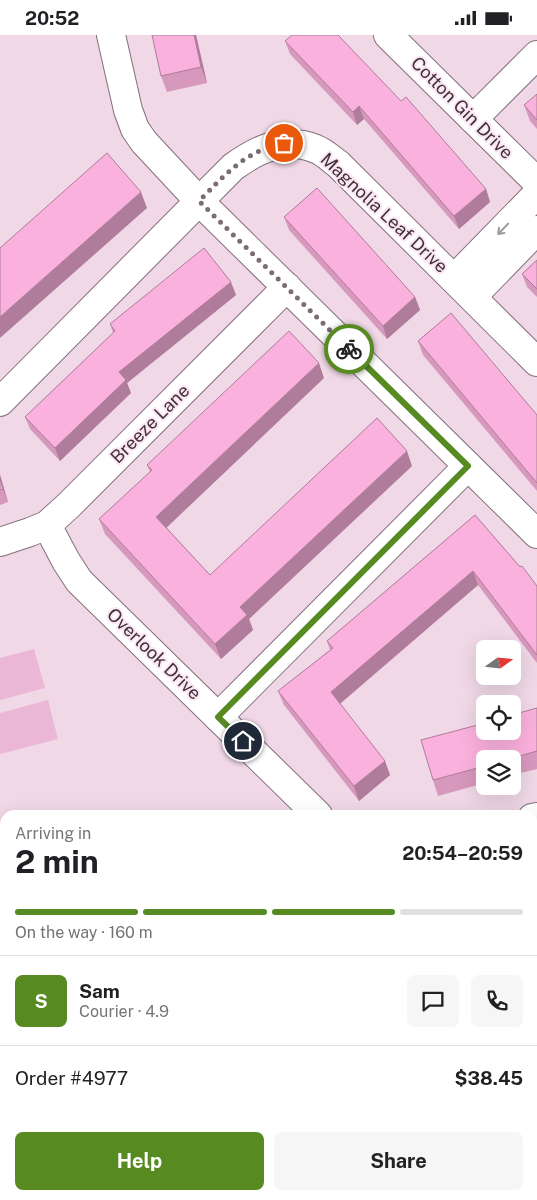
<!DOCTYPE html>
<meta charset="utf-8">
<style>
body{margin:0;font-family:"Public Sans",sans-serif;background:#f6f6f6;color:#202124;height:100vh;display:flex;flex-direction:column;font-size:19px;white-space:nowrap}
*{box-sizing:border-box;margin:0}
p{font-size:16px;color:#757577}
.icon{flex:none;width:28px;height:28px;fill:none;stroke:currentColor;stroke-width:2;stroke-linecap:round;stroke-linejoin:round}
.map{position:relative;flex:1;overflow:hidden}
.drawer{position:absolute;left:0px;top:775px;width:538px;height:390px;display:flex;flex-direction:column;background:#fff;border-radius:15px 15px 0 0;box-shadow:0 5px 20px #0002}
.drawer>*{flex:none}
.needle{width:32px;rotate:75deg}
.controls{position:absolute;left:476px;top:605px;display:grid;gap:10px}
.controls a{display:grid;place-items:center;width:45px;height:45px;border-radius:8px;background:#fff;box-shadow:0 5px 20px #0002;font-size:25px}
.pin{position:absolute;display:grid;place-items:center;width:42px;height:42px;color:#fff;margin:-21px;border:2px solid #fff;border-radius:50%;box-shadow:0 1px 5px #0007}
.courier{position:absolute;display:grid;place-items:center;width:50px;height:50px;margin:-25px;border:4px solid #578a21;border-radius:50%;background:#fff;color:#222;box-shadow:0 1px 6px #0007}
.head em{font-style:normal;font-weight:700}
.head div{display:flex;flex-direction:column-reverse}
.head{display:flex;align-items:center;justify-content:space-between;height:85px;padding:0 15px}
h1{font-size:32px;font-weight:700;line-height:38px}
.bar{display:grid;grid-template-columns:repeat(4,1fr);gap:8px 5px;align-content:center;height:60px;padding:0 15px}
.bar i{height:6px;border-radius:4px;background:#e0e0e0}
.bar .on{background:#578a21}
.bar p{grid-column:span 4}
.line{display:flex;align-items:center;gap:12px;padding:0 15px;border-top:1px solid #e0e0e0}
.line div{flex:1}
.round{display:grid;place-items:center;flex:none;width:52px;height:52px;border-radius:8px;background:#f6f6f6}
.cta{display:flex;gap:10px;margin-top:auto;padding:10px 15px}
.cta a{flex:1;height:58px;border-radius:8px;background:#578a21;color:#fff;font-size:20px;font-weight:700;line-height:58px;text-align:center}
.cta a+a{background:#f6f6f6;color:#202124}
.status{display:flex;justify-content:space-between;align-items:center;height:35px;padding:0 25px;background:#fff;direction:ltr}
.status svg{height:14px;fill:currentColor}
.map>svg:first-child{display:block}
.green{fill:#ebb7d6}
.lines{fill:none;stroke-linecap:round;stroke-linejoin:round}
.minor-casing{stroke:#846f7b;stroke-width:30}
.minor{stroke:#fff;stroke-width:28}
.wall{fill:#d798be}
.shaded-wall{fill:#af7c9b}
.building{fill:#fab1dd;stroke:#af7c9b}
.oneway{stroke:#9e999c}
.done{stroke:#7b6d75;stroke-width:5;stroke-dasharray:0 9}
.route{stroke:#578a21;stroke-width:6}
.labels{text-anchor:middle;stroke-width:4;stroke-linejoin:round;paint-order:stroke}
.street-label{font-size:18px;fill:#3c3338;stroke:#fde5f3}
</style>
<div class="status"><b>20:52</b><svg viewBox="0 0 49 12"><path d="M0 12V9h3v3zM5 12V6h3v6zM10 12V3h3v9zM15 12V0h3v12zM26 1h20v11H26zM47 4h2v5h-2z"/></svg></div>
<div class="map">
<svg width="537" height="1165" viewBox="0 0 537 1165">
<rect width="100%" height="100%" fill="#f0d8e6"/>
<g class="green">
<polygon points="34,614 45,653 0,665 0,623"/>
<polygon points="48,665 58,704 0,719 0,678"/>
</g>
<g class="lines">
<defs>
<g id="minor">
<polyline points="111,0 128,75 135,94 144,107 199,166 537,499"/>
<polyline points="388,0 537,147"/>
<polyline points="473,84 537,20"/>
<polyline points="454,244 537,159"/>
<polyline points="472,262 537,195"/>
<path d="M 0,367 L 233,132 C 258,114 284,101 316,114 C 324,117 331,124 338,129 L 537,327"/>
<polyline points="47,490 66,526 79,546 318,780"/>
<polyline points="0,507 30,497 47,490 68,471 287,252"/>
<polyline points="218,682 468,431"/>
<polyline points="532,783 537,782"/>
<polyline points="532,1014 537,1013"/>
<polyline points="532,1144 537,1143"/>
<polyline points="292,1160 293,1165"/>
<polyline points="458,1165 476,1160"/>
</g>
</defs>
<use href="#minor" class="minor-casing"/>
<use href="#minor" class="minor"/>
</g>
<g class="wall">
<polygon points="152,0 196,0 207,48 167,57 161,41"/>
<polygon points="285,6 486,154 490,167 459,194 364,84 357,90 290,19"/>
<polygon points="537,59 537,94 530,86 524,70"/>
<polygon points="284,182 415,262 420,275 387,304 289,195"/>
<polygon points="537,225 537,262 527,252 522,239"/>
<polygon points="236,260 127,348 131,358 60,426 30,394 25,382 113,298 110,289"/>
<polygon points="418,306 537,380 537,456 423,320"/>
<polygon points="324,343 166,492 210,540 412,431 249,584 253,595 221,624 105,499 99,484 150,437 147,430"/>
<polygon points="0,440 8,467 0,470"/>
<polygon points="475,480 537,551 537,628 478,550 340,669 390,740 359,766 284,670 278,656 330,615 327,606"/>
<polygon points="537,673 537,734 512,740 512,724 485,724 485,748 438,761 433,745"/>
<polygon points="537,806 537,868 532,869 532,807"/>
<polygon points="537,911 537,972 532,973 532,913"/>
<polygon points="537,1036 537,1106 532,1108 532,1037"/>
</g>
<g class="shaded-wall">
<polygon points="194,0 196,0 207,48 201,32"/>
<polygon points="359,71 364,84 357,90 353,77"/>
<polygon points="486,154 490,167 459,194 454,181"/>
<polygon points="141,157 147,173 0,303 0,282"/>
<polygon points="231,247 236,260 127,348 131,358 60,426 55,413 119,337"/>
<polygon points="415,262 420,275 387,304 383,291"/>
<polygon points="319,328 324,343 162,497 156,482"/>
<polygon points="407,416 412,431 249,584 253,595 221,624 215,609 240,572"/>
<polygon points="0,440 8,467 3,454 0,443"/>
<polygon points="473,536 478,550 336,672 331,657"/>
<polygon points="385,726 390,740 359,766 354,751"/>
</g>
<g class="building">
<polygon points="152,0 194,0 201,32 161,41"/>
<polygon points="292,0 338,0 401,66 406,62 486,154 454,181 359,71 353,77 285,6"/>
<polygon points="537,59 537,85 524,70"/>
<polygon points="107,118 141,157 0,282 0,213"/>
<polygon points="317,153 415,262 383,291 284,182"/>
<polygon points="204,213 231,247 119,337 126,345 55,413 25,382 115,296 110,289"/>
<polygon points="537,225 537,254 522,239"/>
<polygon points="451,278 537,380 537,448 418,306"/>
<polygon points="289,296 319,328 156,482 210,540 377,383 407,416 240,572 247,580 215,609 99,484 152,435 147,430"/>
<polygon points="0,443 3,454 0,455"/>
<polygon points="475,480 520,532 522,531 537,551 537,620 473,536 331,657 385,726 354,751 278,656 333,613 327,606"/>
<polygon points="537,673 537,716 509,724 485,724 485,731 433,745 421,705 485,688 485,696 512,696 512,680"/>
<polygon points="537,806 537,851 532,853 532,807"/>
<polygon points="537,911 537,955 532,956 532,913"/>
<polygon points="537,1036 537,1089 532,1090 532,1037"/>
</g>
<defs><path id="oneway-shaft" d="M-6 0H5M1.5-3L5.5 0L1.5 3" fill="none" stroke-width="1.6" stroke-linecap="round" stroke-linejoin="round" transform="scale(1.25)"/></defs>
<use class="oneway" href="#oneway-shaft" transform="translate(503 194) rotate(134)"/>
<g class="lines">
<path class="done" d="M 284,108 C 245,116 226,139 199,166 L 349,314"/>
<polyline class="route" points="243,706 218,682 468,431 349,314"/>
</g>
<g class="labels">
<g class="street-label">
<text transform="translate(462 73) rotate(45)" y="6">Cotton Gin Drive</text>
<text transform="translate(384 178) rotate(43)" y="6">Magnolia Leaf Drive</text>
<text transform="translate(150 389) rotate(-45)" y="6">Breeze Lane</text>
<text transform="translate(154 619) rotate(44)" y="6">Overlook Drive</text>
</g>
</g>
</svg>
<div class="controls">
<a><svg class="needle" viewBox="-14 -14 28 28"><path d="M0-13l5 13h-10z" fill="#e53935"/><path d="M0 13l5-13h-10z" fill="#757577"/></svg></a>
<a><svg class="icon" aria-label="locate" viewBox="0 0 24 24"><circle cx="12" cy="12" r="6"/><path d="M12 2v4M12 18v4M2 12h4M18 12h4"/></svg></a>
<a><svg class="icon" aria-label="layers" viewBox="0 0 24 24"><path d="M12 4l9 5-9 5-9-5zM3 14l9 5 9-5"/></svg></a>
</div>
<div class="pin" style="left:284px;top:108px;background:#ea580c"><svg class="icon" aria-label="bag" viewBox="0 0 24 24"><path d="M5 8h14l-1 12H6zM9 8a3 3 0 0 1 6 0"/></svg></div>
<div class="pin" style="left:243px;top:706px;background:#1f2937"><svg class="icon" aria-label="home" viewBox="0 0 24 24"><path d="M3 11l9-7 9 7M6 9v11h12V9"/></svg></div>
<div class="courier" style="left:349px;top:314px"><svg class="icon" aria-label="bike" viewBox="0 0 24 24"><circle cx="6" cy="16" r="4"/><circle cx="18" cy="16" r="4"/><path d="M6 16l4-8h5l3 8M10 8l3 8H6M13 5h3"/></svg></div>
<section class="drawer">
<div class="head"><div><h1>2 min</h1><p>Arriving in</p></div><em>20:54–20:59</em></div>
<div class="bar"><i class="on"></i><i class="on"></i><i class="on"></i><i></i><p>On the way · 160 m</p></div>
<div class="line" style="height:90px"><b class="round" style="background:#578a21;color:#fff">S</b><div><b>Sam</b><p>Courier · 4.9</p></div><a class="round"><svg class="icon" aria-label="chat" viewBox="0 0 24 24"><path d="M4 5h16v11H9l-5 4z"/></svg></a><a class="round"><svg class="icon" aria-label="phone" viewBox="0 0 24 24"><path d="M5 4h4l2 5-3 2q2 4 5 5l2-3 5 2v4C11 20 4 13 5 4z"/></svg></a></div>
<div class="line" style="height:65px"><div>Order #4977</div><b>$38.45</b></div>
<div class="cta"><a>Help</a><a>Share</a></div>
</section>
</div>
